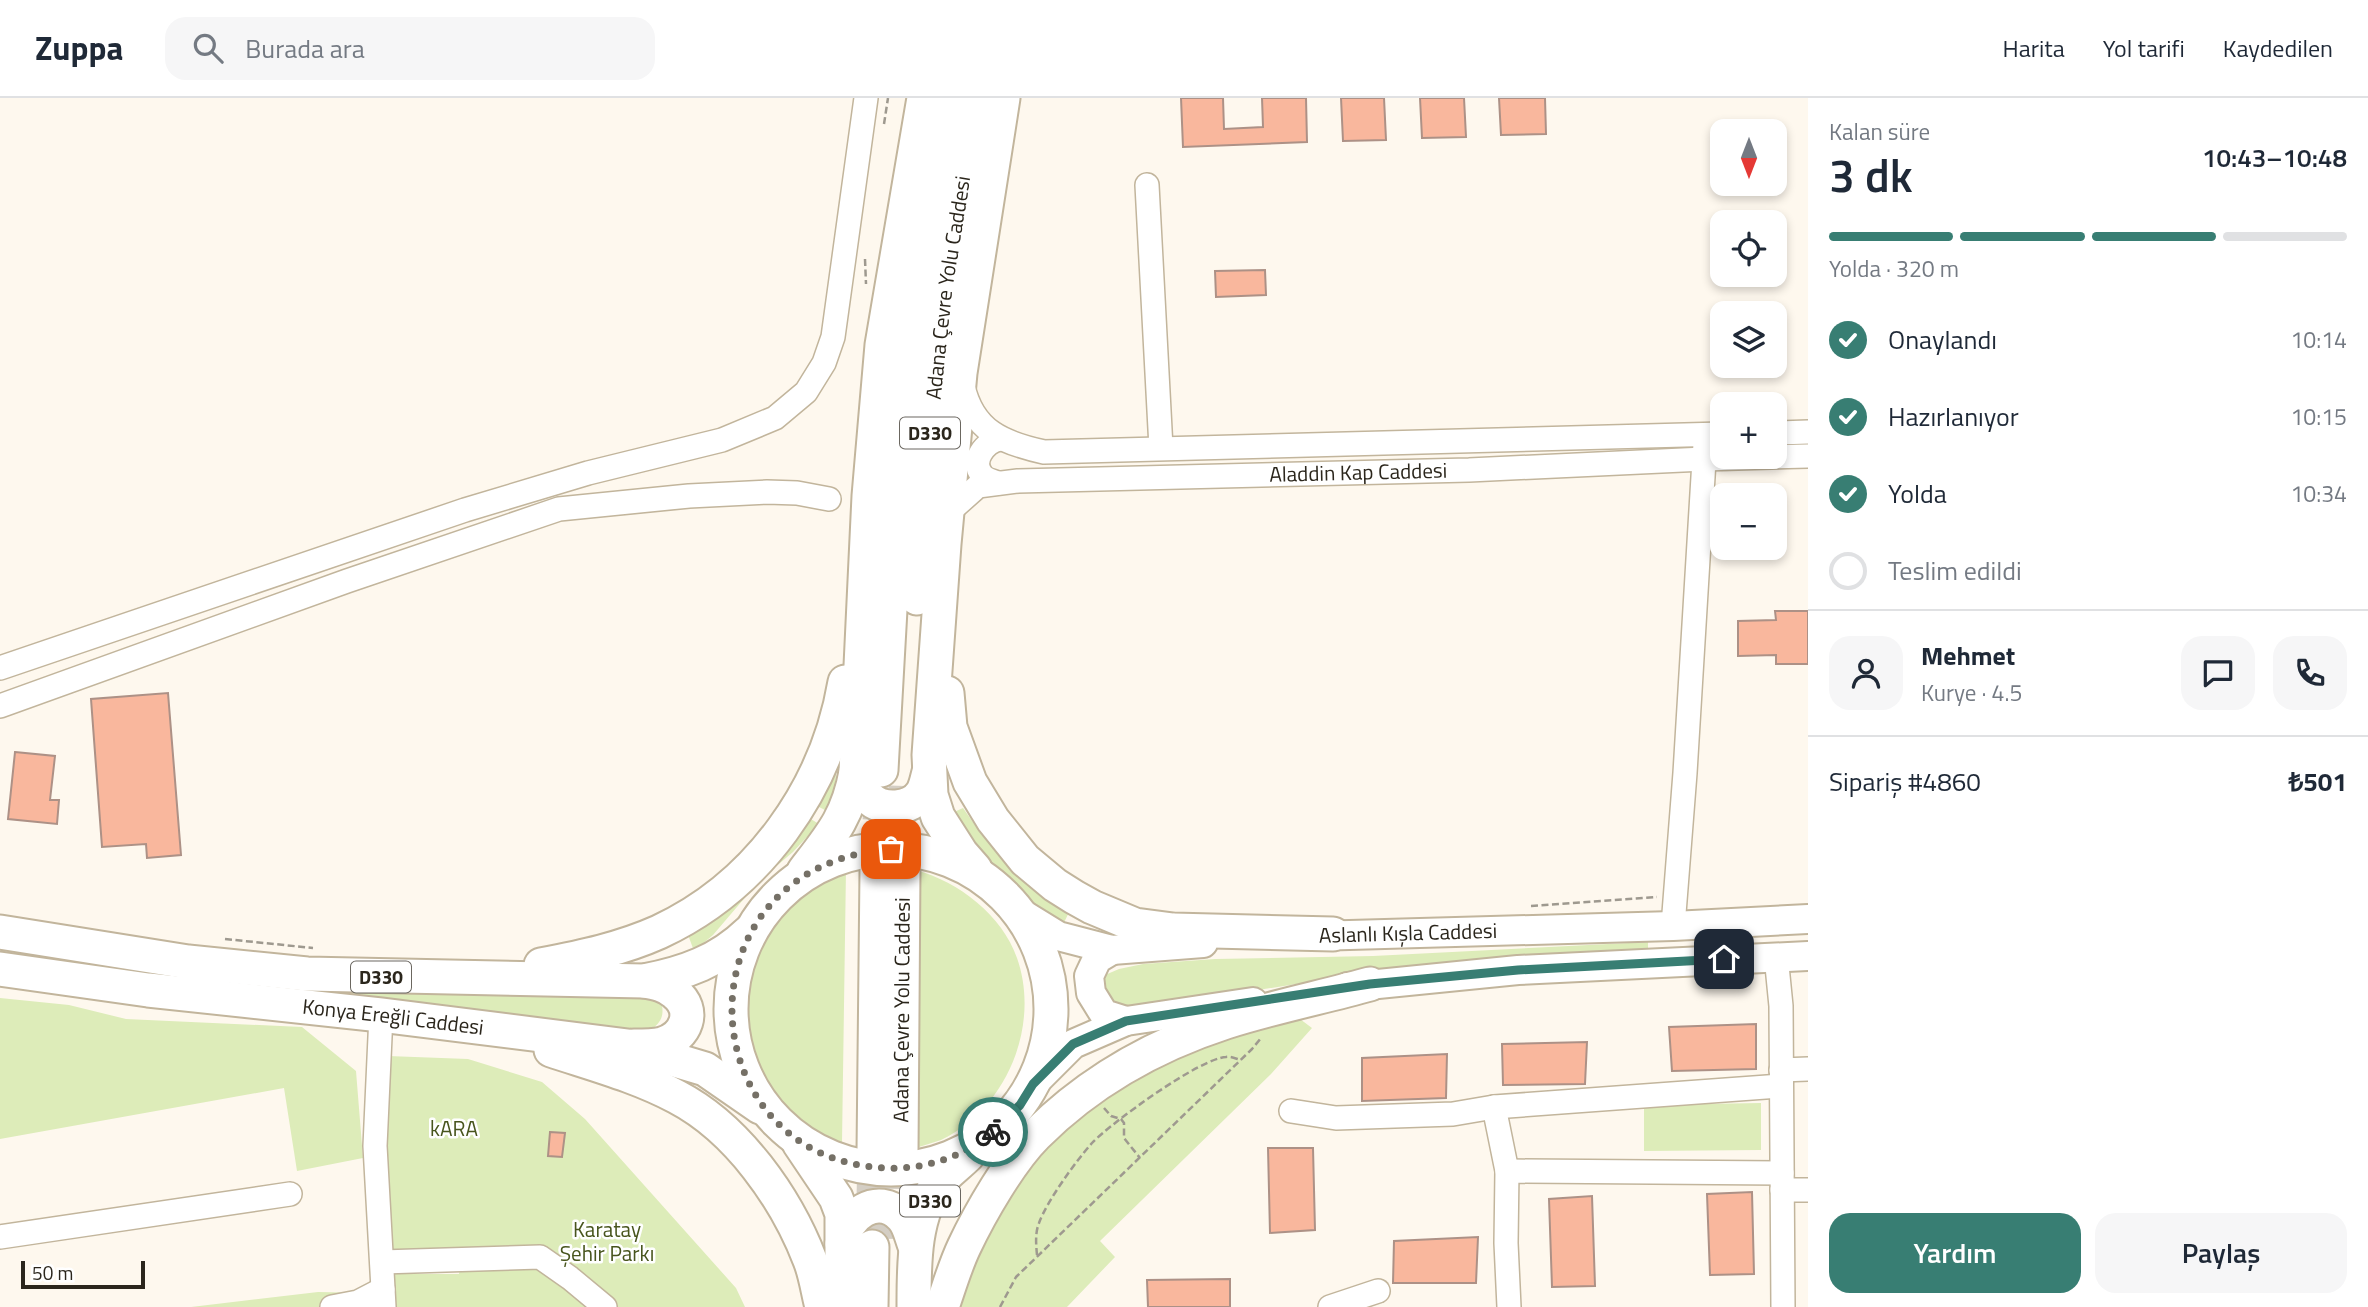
<!DOCTYPE html>
<html lang="tr">
<meta charset="utf-8">
<style>
body{margin:0;font-family:"Titillium Web",sans-serif;background:#f6f6f7;color:#1f2937;height:100vh;display:flex;flex-direction:column;font-size:26px;white-space:nowrap}
*{box-sizing:border-box;margin:0}
p{font-size:23px;color:#747a83}
.icon{flex:none;width:38px;height:38px;fill:none;stroke:currentColor;stroke-width:2;stroke-linecap:round;stroke-linejoin:round}
.map{position:relative;flex:1;overflow:hidden}
.panel{display:flex;flex-direction:column;background:#fff;width:560px}
.panel>*{flex:none}
.needle{width:46px;rotate:180deg}
.controls{position:absolute;left:1710px;top:21px;display:grid;gap:14px}
.controls a{display:grid;place-items:center;width:77px;height:77px;border-radius:14px;background:#fff;box-shadow:0 4px 10px #0003;font-size:35px}
.scale{position:absolute;left:21px;bottom:18px;width:124px;box-sizing:border-box;padding-left:7px;border:4px solid #2b261c;border-top:0;font-size:19px;line-height:24px;white-space:nowrap;color:#2b261c;-webkit-text-stroke:5px #fff;paint-order:stroke}
.pin{position:absolute;display:grid;place-items:center;width:60px;height:60px;color:#fff;margin:-30px;border-radius:14px;box-shadow:0 4px 10px #0006}
.courier{position:absolute;display:grid;place-items:center;width:70px;height:70px;margin:-35px;border:5px solid #387e73;border-radius:50%;background:#fff;color:#222;box-shadow:0 2px 9px #0007}
.head em{font-style:normal;font-weight:600}
.head div{display:flex;flex-direction:column-reverse}
.head{display:flex;align-items:center;justify-content:space-between;height:119px;padding:0 21px}
h1{font-size:46px;font-weight:600;line-height:52px}
.bar{display:grid;grid-template-columns:repeat(4,1fr);gap:10px 7px;align-content:center;height:84px;padding:0 21px}
.bar i{height:9px;border-radius:5px;background:#e0e1e3}
.bar .active{background:#387e73}
.bar p{grid-column:span 4}
.line{display:flex;align-items:center;gap:18px;padding:0 21px;border-top:2px solid #e0e1e3}
.line div{flex:1}
.round{display:grid;place-items:center;flex:none;width:74px;height:74px;border-radius:21px;background:#f6f6f7}
ol{padding:0 21px;list-style:none}
li{display:flex;align-items:center;gap:21px;height:77px}
li p{margin-inline-start:auto}
li .icon{padding:7px;border-radius:50%;background:#387e73;color:#fff;stroke-width:4}
li:last-child{color:#747a83}
li i{width:38px;height:38px;border:4px solid #e0e1e3;border-radius:50%}
.button{display:flex;gap:14px;margin-top:auto;padding:14px 21px}
.button a{flex:1;height:80px;border-radius:21px;background:#387e73;color:#fff;font-size:28px;font-weight:600;line-height:80px;text-align:center}
.button a+a{background:#f6f6f7;color:#1f2937}
header{display:flex;align-items:center;gap:42px;box-sizing:border-box;height:98px;padding:0 35px;background:#fff;border-bottom:2px solid #e0e1e3}
header strong{font-size:33px}
nav{display:flex;gap:38px;margin-inline-start:auto;font-size:24px}
.search{width:490px;height:63px;background:#f6f6f7;display:flex;align-items:center;gap:18px;box-sizing:border-box;padding:0 24px;border-radius:21px;color:#747a83;font-size:26px}
main{display:flex;flex:1;min-height:0}
.map>svg:first-child{display:block}
.green{fill:#ddecb9}
.building{fill:#f9b79d;stroke:#ad9186;stroke-width:2}
.lines{fill:none;stroke-linecap:round;stroke-linejoin:round}
.highway-tunnel{stroke:#d4cec4;stroke-width:33;stroke-dasharray:33 17;stroke-linecap:butt}
.minor-casing{stroke:#c2b59c;stroke-width:26}
.major-casing{stroke:#c2b59c;stroke-width:32}
.highway-casing{stroke:#c2b59c;stroke-width:37}
.path{stroke:#9e998f;stroke-width:2.5;stroke-dasharray:7 3.5;stroke-linecap:butt}
.minor{stroke:#fff;stroke-width:23}
.major{stroke:#fff;stroke-width:28}
.highway{stroke:#fff;stroke-width:33}
.done{stroke:#757066;stroke-width:7;stroke-dasharray:0 12.6}
.route{stroke:#387e73;stroke-width:9}
.labels{text-anchor:middle;stroke-width:5;stroke-linejoin:round;paint-order:stroke}
.shield{fill:#fff;stroke:#6b6760;stroke-width:2}
.shield-label{font-size:19px;font-weight:bold;fill:#2b261c}
.street-label{font-size:21px;fill:#2b261c;stroke:#fff}
.park-label{font-size:21px;fill:#48551d;stroke:#fff}
</style>
<header>
<strong>Zuppa</strong>
<div class="search"><svg class="icon" aria-label="search" viewBox="0 0 24 24"><circle cx="10" cy="10" r="6"/><path d="M15 15l6 6"/></svg>Burada ara</div>
<nav><a>Harita</a><a>Yol tarifi</a><a>Kaydedilen</a></nav>
</header>
<main>
<div class="map">
<svg width="1808" height="1209" viewBox="0 0 1808 1209">
<rect width="100%" height="100%" fill="#fef8ee"/>
<g class="green">
<polygon points="841,634 834,695 827,713 805,702"/>
<polygon points="963,710 982,737 1013,771 1070,812 1062,829 1033,811 1008,782 976,758 941,720"/>
<polygon points="796,712 819,726 793,754 760,782 713,837 694,853 684,826"/>
<path d="M 846,771 L 842,1045 C 800,1033 759,1003 745,960 C 722,893 755,809 821,779 C 829,775 838,773 846,771 Z"/>
<path d="M 916,772 C 959,784 1002,817 1017,860 C 1041,928 1006,1011 941,1042 C 933,1045 924,1047 916,1050 Z"/>
<polygon points="1648,844 1648,853 1346,878 1127,913 1116,913 1099,887 1105,877 1119,871 1143,866 1215,861 1373,858"/>
<path d="M 267,883 L 638,894 L 661,903 C 665,918 661,925 649,933 L 408,903 L 294,894 Z"/>
<polygon points="0,900 69,907 126,921 302,929 356,973 363,1060 297,1073 284,990 0,1041"/>
<polygon points="1300,921 1312,930 1271,976 1100,1143 1115,1159 1067,1209 961,1209 974,1169 1005,1104 1043,1051 1087,1012 1148,972 1238,935"/>
<polygon points="388,958 468,961 542,984 585,1021 736,1190 745,1209 191,1209 318,1194 370,1195 391,1176 459,1176 463,1154 389,1157 382,1046"/>
<polygon points="1761,1005 1761,1052 1644,1053 1644,1007"/>
</g>
<g class="building">
<polygon points="1181,0 1223,0 1224,31 1263,29 1262,0 1306,0 1307,44 1183,49"/>
<polygon points="1341,0 1384,0 1386,42 1343,43"/>
<polygon points="1420,0 1464,0 1466,39 1422,40"/>
<polygon points="1499,0 1545,0 1546,36 1501,37"/>
<polygon points="1265,172 1266,197 1216,199 1215,173"/>
<polygon points="1775,513 1808,513 1808,566 1776,566 1776,557 1738,558 1738,523 1776,522"/>
<polygon points="168,595 181,757 147,760 146,746 102,749 91,601"/>
<polygon points="15,654 55,658 50,702 59,702 57,726 8,721"/>
<polygon points="1756,926 1756,971 1672,973 1669,929"/>
<polygon points="1587,944 1585,986 1503,987 1502,946"/>
<polygon points="1447,956 1446,1000 1362,1003 1362,960"/>
<polygon points="550,1034 565,1035 562,1059 548,1058"/>
<polygon points="1268,1050 1313,1050 1315,1132 1270,1135"/>
<polygon points="1752,1094 1754,1176 1710,1177 1707,1096"/>
<polygon points="1592,1098 1595,1188 1552,1189 1549,1101"/>
<polygon points="1478,1139 1476,1185 1393,1185 1394,1143"/>
<polygon points="1230,1181 1230,1209 1148,1209 1147,1182"/>
</g>
<g class="lines">
<g class="highway-tunnel">
<polyline points="903,771 906,673"/>
<polyline points="877,772 881,678"/>
<polyline points="900,1141 901,1054"/>
<polyline points="872,1149 874,1054"/>
</g>
<defs>
<g id="minor">
<polyline points="1147,87 1161,350"/>
<path d="M 963,288 C 973,333 1003,345 1044,354 L 1722,336"/>
<polyline points="1774,335 1808,334"/>
<path d="M 998,385 C 993,383 986,382 982,377 C 970,363 985,344 1000,341"/>
<path id="s1" d="M 949,422 L 951,412 L 978,388 L 1018,383 L 1469,372 L 1704,361 L 1808,358"/>
<polyline points="0,570 465,412 588,375 722,342 775,320 806,294 824,265 833,239 866,0"/>
<polyline points="0,608 347,483 559,411 689,398 767,394 797,395 829,401"/>
<polyline points="1673,828 1685,675 1705,346"/>
<polyline points="1776,858 1781,908 1783,1209"/>
<polyline points="381,917 375,1048 384,1209"/>
<polyline points="1781,972 1808,971"/>
<polyline points="1494,1009 1507,1073"/>
<polyline points="1291,1013 1336,1020 1453,1016 1494,1009 1781,988"/>
<polyline points="1782,1092 1808,1092"/>
<polyline points="0,1139 290,1096"/>
<polyline points="382,1164 540,1159 570,1180 605,1209"/>
<polyline points="332,1209 358,1204 383,1191"/>
<polyline points="1330,1209 1378,1193"/>
<polyline points="1509,1209 1506,1145 1507,1073 1782,1075"/>
</g>
<g id="major">
<polyline points="1019,814 1058,838 1112,852 1203,845"/>
<path id="s2" d="M 1314,838 L 1673,828 L 1808,821"/>
<polyline points="1112,852 1097,861 1089,878 1091,895 1104,916 1126,923"/>
<polyline points="1348,889 1518,872 1808,858"/>
<polyline points="1033,986 1073,946 1126,923 1253,904"/>
</g>
<g id="highway">
<path id="s3" d="M 917,500 L 923,402 L 945,193 L 976,0"/>
<polyline points="947,595 950,629 970,684 993,722 1025,762 1055,787 1074,799 1092,809 1135,827 1173,832 1333,836"/>
<polyline points="881,672 894,440 913,249 950,0"/>
<path d="M 856,674 C 859,683 861,692 868,699 C 882,714 911,712 922,695 C 926,689 927,681 929,674"/>
<circle cx="891" cy="911" r="160"/>
<polyline points="975,771 961,755 938,719 931,697 929,657 944,446 960,275 1003,0"/>
<path d="M 804,773 C 831,738 848,719 856,674 L 869,398 L 882,247 L 924,0"/>
<path d="M 0,834 L 188,864 L 307,876 L 644,883 C 685,875 719,863 749,834"/>
<path d="M 541,867 C 582,859 621,851 659,834 C 758,788 827,691 845,584"/>
<path id="s4" d="M 0,871 L 148,892 L 381,917 L 628,948 L 705,971 L 760,1009"/>
<path d="M 634,948 C 643,948 653,948 662,946 C 686,939 697,912 675,895 C 666,887 656,885 644,883"/>
<path d="M 551,952 C 593,966 638,978 677,999 C 738,1031 786,1100 810,1162 C 816,1177 818,1194 822,1209"/>
<polyline points="799,1045 836,1100 842,1116 842,1209"/>
<polyline points="874,1054 877,772"/>
<path id="s5" d="M 901,1054 L 903,771"/>
<path d="M 842,1146 C 845,1117 878,1094 901,1118 C 909,1125 911,1138 915,1148"/>
<polyline points="871,1209 872,1149"/>
<path d="M 914,1209 C 914,1169 913,1116 940,1083 C 948,1074 959,1066 968,1057"/>
<path d="M 942,1209 C 949,1189 955,1168 964,1149 C 980,1115 1010,1063 1036,1037 C 1089,984 1155,947 1226,924 C 1273,909 1323,899 1370,886"/>
</g>
</defs>
<use href="#minor" class="minor-casing"/>
<use href="#major" class="major-casing"/>
<use href="#highway" class="highway-casing"/>
<g class="path">
<polyline points="884,26 888,0"/>
<polyline points="865,161 866,186"/>
<polyline points="1531,808 1657,799"/>
<polyline points="225,841 313,850"/>
<path d="M 1059,863 C 1056,884 1057,905 1064,925"/>
<polyline points="1104,1010 1111,1018 1121,1021 1124,1025 1124,1040 1140,1060"/>
<path d="M 1037,1157 C 1036,1146 1035,1135 1039,1125 C 1047,1103 1076,1063 1092,1045 C 1111,1025 1200,960 1226,959 C 1230,958 1237,961 1241,962"/>
<polyline points="1000,1209 1016,1179 1252,951 1261,940"/>
</g>
<use href="#minor" class="minor"/>
<use href="#major" class="major"/>
<use href="#highway" class="highway"/>
</g>
<g class="lines">
<path class="done" d="M 891,751 C 673,768 687,1061 885,1070 C 923,1072 964,1059 993,1034"/>
<polyline class="route" points="993,1034 1020,1007 1033,986 1073,946 1126,923 1370,886 1518,872 1724,861"/>
</g>
<g class="labels">
<g class="shield">
<rect x="900" y="319.5" width="60" height="31" rx="5"/>
<rect x="351" y="863.5" width="60" height="31" rx="5"/>
<rect x="900" y="1087.5" width="60" height="31" rx="5"/>
</g>
<g class="shield-label">
<text x="930" y="342">D330</text>
<text x="381" y="886">D330</text>
<text x="930" y="1110">D330</text>
</g>
<g class="street-label">
<text dy="7" stroke="none"><textPath href="#s3" startOffset="312">Adana Çevre Yolu Caddesi</textPath></text>
<text dy="7" stroke="none"><textPath href="#s1" startOffset="427">Aladdin Kap Caddesi</textPath></text>
<text dy="7" stroke="none"><textPath href="#s2" startOffset="94">Aslanlı Kışla Caddesi</textPath></text>
<text dy="7" stroke="none"><textPath href="#s5" startOffset="142">Adana Çevre Yolu Caddesi</textPath></text>
<text dy="7" stroke="none"><textPath href="#s4" startOffset="396">Konya Ereğli Caddesi</textPath></text>
</g>
<g class="park-label">
<text x="454" y="1038">kARA</text>
<text x="607" y="1139">Karatay<tspan x="607" dy="24">Şehir Parkı</tspan></text>
</g>
</g>
</svg>
<div class="controls">
<a><svg class="needle" viewBox="-14 -14 28 28"><path d="M0-13l5 13h-10z" fill="#e53935"/><path d="M0 13l5-13h-10z" fill="#747a83"/></svg></a>
<a><svg class="icon" aria-label="locate" viewBox="0 0 24 24"><circle cx="12" cy="12" r="6"/><path d="M12 2v4M12 18v4M2 12h4M18 12h4"/></svg></a>
<a><svg class="icon" aria-label="layers" viewBox="0 0 24 24"><path d="M12 4l9 5-9 5-9-5zM3 14l9 5 9-5"/></svg></a>
<a>+</a>
<a>−</a>
</div>
<div class="scale">50 m</div>
<div class="pin" style="left:891px;top:751px;background:#ea580c"><svg class="icon" aria-label="bag" viewBox="0 0 24 24"><path d="M5 8h14l-1 12H6zM9 8a3 3 0 0 1 6 0"/></svg></div>
<div class="pin" style="left:1724px;top:861px;background:#1f2937"><svg class="icon" aria-label="home" viewBox="0 0 24 24"><path d="M3 11l9-7 9 7M6 9v11h12V9"/></svg></div>
<div class="courier" style="left:993px;top:1034px"><svg class="icon" aria-label="bike" viewBox="0 0 24 24"><circle cx="6" cy="16" r="4"/><circle cx="18" cy="16" r="4"/><path d="M6 16l4-8h5l3 8M10 8l3 8H6M13 5h3"/></svg></div>
</div>
<section class="panel">
<div class="head"><div><h1>3 dk</h1><p>Kalan süre</p></div><em>10:43–10:48</em></div>
<div class="bar"><i class="active"></i><i class="active"></i><i class="active"></i><i></i><p>Yolda · 320 m</p></div>
<ol>
<li><svg class="icon" aria-label="check" viewBox="0 0 24 24"><path d="M5 12l5 5 9-10"/></svg>Onaylandı<p>10:14</p></li>
<li><svg class="icon" aria-label="check" viewBox="0 0 24 24"><path d="M5 12l5 5 9-10"/></svg>Hazırlanıyor<p>10:15</p></li>
<li><svg class="icon" aria-label="check" viewBox="0 0 24 24"><path d="M5 12l5 5 9-10"/></svg>Yolda<p>10:34</p></li>
<li><i></i>Teslim edildi</li>
</ol>
<div class="line" style="height:126px"><a class="round"><svg class="icon" aria-label="person" viewBox="0 0 24 24"><circle cx="12" cy="8" r="4"/><path d="M4 21q1-7 8-7t8 7"/></svg></a><div><b>Mehmet</b><p>Kurye · 4.5</p></div><a class="round"><svg class="icon" aria-label="chat" viewBox="0 0 24 24"><path d="M4 5h16v11H9l-5 4z"/></svg></a><a class="round"><svg class="icon" aria-label="phone" viewBox="0 0 24 24"><path d="M5 4h4l2 5-3 2q2 4 5 5l2-3 5 2v4C11 20 4 13 5 4z"/></svg></a></div>
<div class="line" style="height:91px"><div>Sipariş #4860</div><b>₺501</b></div>
<div class="button"><a>Yardım</a><a>Paylaş</a></div>
</section>
</main>
